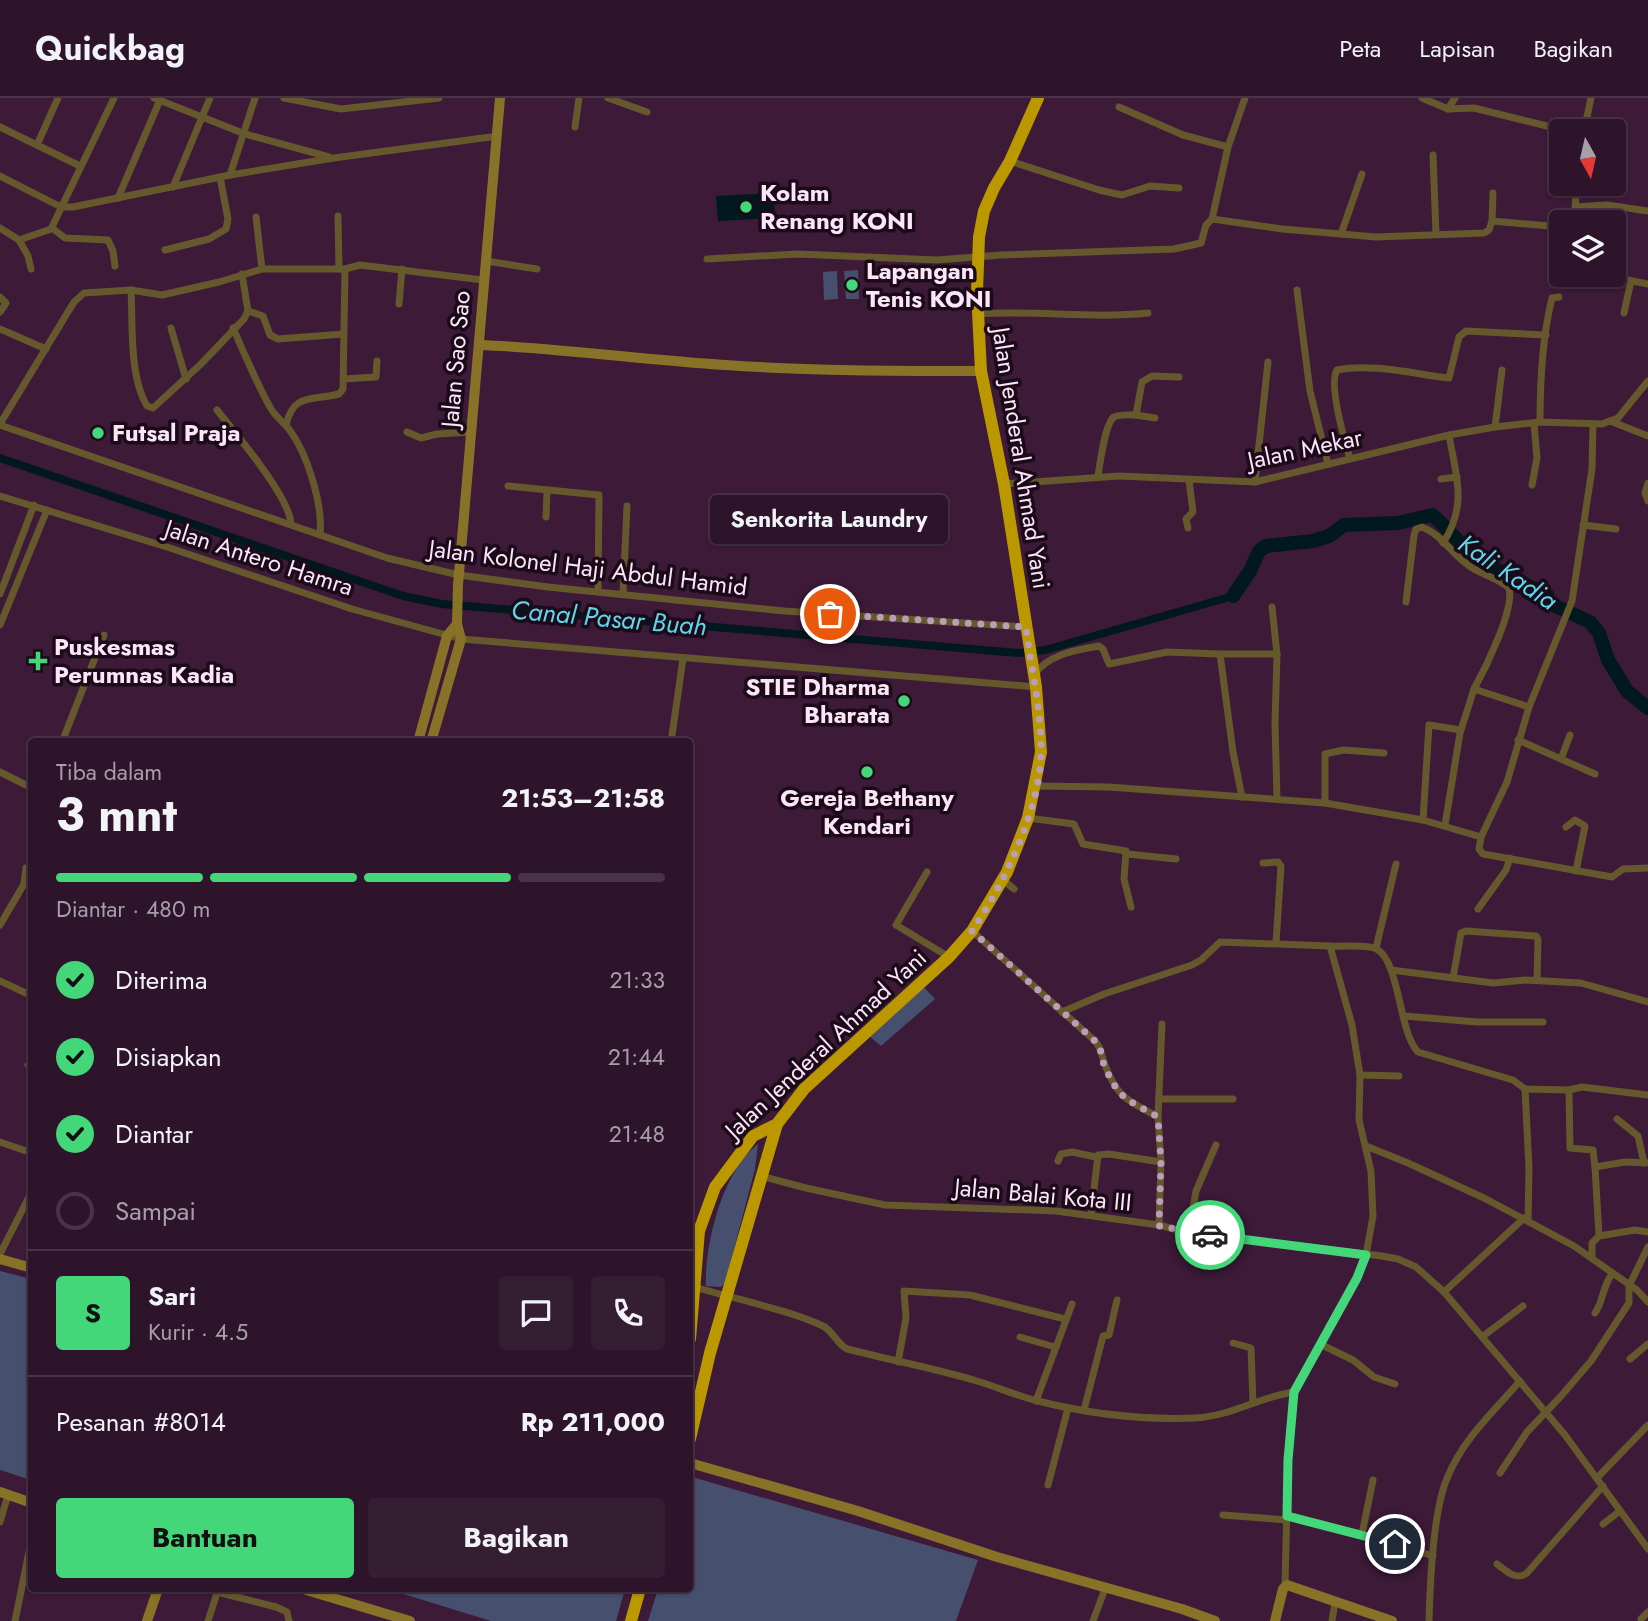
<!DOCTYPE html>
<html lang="id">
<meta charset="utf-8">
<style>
body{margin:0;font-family:Jost,sans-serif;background:#351d32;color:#f1f3f6;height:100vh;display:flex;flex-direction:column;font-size:26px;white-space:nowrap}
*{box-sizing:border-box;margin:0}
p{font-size:23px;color:#a79ea8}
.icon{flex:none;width:38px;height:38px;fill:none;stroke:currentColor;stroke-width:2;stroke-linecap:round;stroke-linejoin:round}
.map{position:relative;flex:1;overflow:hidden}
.sheet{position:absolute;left:28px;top:640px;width:665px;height:854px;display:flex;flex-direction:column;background:#2d142a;border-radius:7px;box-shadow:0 2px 5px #0004,0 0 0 2px #483347}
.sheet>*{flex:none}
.needle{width:46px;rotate:172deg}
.buttons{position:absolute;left:1549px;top:21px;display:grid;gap:14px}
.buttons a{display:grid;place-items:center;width:77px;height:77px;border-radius:7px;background:#2d142a;box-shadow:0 2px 5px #0004,0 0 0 2px #483347;font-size:35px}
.pin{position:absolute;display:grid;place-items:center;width:60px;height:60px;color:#fff;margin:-30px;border:4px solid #fff;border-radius:50%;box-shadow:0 2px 7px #0007}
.courier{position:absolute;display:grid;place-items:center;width:70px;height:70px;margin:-35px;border:5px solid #44d77a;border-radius:50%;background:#fff;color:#222;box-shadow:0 2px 9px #0007}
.bubble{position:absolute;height:49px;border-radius:7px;background:#2d142a;box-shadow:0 2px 5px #0004,0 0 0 2px #483347;font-size:23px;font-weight:700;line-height:49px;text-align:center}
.summary em{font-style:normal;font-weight:700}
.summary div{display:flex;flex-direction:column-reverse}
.summary{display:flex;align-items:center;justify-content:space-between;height:119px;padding:0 28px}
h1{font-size:46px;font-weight:700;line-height:52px}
.bar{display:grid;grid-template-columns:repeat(4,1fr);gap:10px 7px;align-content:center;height:84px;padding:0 28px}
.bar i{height:9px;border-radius:5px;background:#483347}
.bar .active{background:#44d77a}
.bar p{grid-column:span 4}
.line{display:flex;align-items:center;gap:18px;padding:0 28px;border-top:2px solid #483347}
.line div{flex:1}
.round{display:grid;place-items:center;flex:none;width:74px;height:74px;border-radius:7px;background:#351d32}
ol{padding:0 28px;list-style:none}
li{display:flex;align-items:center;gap:21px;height:77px}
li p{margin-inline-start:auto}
li .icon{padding:7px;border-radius:50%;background:#44d77a;color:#111;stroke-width:4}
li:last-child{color:#a79ea8}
li i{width:38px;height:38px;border:4px solid #483347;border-radius:50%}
.action{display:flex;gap:14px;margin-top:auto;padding:14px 28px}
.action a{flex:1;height:80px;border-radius:7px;background:#44d77a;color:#111;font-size:28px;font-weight:700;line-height:80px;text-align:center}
.action a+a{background:#351d32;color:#f1f3f6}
header{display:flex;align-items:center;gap:42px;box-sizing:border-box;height:98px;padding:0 35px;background:#2d142a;border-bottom:2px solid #483347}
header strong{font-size:33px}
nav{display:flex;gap:38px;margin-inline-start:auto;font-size:24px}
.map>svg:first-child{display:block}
.green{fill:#474f6e}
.water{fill:#01191e}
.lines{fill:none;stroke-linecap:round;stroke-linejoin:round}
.canal{stroke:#01191e;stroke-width:8}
.river{stroke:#01191e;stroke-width:14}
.street{stroke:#66582d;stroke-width:7}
.secondary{stroke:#887228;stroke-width:10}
.highway{stroke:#bb9700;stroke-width:12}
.done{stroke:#b99eb5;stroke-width:7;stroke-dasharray:0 12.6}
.route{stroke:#44d77a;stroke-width:9}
.poi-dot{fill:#44d77a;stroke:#1b0b19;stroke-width:2.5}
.labels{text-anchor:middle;stroke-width:7;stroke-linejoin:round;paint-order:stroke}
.poi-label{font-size:24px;font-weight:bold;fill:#fce5f8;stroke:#1b0b19;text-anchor:start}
.street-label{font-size:24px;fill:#fce5f8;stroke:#1b0b19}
.water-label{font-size:26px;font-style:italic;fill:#5ed6ec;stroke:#1b0b19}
</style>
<header>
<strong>Quickbag</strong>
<nav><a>Peta</a><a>Lapisan</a><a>Bagikan</a></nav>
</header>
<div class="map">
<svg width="1648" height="1523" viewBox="0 0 1648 1523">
<rect width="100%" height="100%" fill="#3c1a38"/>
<g class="green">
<polygon points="858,172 859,201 846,201 844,173"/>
<polygon points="837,173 838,201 824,202 823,174"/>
<polygon points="922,887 935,901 881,948 868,937"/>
<path d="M 758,1046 L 755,1071 L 725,1185 L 721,1189 L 706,1188 C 704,1147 723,1071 758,1046 Z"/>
<polygon points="0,1173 31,1181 31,1382 0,1372"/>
<polygon points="692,1379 978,1462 956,1523 648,1523 658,1491 690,1491 690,1388"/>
<polygon points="387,1491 625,1491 616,1523 491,1523"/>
</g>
<polygon class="water" points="774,95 775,120 718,123 716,98"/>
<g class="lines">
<polyline class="canal" points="0,360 403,498 442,506 1019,555 1045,552 1233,498"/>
<path class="river" d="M 1233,498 L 1250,473 L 1259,453 L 1266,448 L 1313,443 L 1329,438 L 1344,427 L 1398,425 L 1432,417 C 1445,427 1455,441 1467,451 C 1490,471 1520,483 1547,497 L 1549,505 L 1590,524 L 1599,535 L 1608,562 L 1627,593 L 1648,610"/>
<g class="street">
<polyline points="154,0 245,36 329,59"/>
<polyline points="284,0 341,11 439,0"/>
<polyline points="608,0 647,14"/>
<polyline points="1422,0 1448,11 1474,10 1547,28 1584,32"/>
<polyline points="1119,9 1183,37 1228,49"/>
<polyline points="1448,11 1455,0"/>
<polyline points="0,29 80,68"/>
<polyline points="575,29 579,0"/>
<polyline points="1584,33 1591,0"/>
<polyline points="37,47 58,0"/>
<polyline points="1433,57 1436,136"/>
<polyline points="1010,63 1099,92 1122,97 1150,88 1179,90"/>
<polyline points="230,77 255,0"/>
<polyline points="0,78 61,109 73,109 230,77 334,60 498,38"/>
<polyline points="173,89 210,0"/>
<polyline points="118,100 160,2"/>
<polyline points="1575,109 1607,107 1648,113"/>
<polyline points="338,118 339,171"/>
<polyline points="256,119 262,171"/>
<polyline points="1212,121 1228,49 1245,0"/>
<polyline points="1492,123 1493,95"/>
<polyline points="1575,124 1576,86"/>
<polyline points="0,130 19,142 51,131 114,0"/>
<polyline points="52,130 65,140 108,142 113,153 115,168"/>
<polyline points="1341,136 1362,76"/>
<polyline points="19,142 28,158 31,171"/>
<polyline points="165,152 209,141 226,131 228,121 220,79"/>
<polyline points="707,161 798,156 937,162 1001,157 1174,151 1201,145 1206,127 1212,121 1282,131 1376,139 1484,135 1489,132 1492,123 1561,129"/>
<polyline points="486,163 537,171"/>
<polyline points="1602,177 1648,186"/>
<path d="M 131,192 C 133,227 129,278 147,308 L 153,310 L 201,266 L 244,221 L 248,213 L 242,176"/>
<polyline points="1297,192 1310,293 1328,366"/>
<polyline points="0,199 6,205 0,214"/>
<polyline points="399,206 402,171"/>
<polyline points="248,213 263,218 270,237 278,241 343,236"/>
<polyline points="1624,215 1631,183"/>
<path d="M 978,216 C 1035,212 1091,221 1148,215"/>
<polyline points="171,230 186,281"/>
<path d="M 233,230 C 245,257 256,284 270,309 C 275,319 285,325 291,334 C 308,358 323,407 320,437"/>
<polyline points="0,231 46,251"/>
<polyline points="344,281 376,279 377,263"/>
<path d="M 217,312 C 236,336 290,399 291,426"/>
<polyline points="1136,317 1155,320"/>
<polyline points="1610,323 1648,338"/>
<path d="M 1540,324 C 1540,283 1542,240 1552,200 L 1559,199"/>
<polyline points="0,326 74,204 84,195 131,192 162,197 219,184 262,171 345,171 360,167 483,182"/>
<polyline points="0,327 387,460 459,477 548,489 784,513 1026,529"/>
<path d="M 286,327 C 294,294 312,303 339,296 L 343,291 L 345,171"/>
<polyline points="1495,329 1502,272"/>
<polyline points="407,334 421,340 437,336 471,334"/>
<path d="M 1350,361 C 1345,344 1328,286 1337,272 C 1372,265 1414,276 1449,280 L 1459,239 L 1466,233 L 1546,237"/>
<path d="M 1098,378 C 1100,366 1105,325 1114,319 C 1119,316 1130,317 1136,317 L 1142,284 L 1152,278 L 1179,279"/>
<polyline points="1441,381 1457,379"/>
<polyline points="1255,384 1268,264"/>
<polyline points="1648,385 1645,395 1648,403"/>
<polyline points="1004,386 1119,378 1255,384 1449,337 1495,329 1540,324 1602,326 1618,320 1648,283"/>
<polyline points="1532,387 1537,360 1534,325"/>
<polyline points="508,388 599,397 598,494"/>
<polyline points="0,398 167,449 352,511 461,541 1036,589"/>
<polyline points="546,419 547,394"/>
<polyline points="1583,427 1616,431"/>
<polyline points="1188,430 1186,421 1193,414 1189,382"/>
<path d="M 1443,445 C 1468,407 1456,378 1449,337"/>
<polyline points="0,496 34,407"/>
<polyline points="623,496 627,408"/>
<path d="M 1406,504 L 1414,437 L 1416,431 L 1422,429 C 1443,437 1454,460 1474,471 C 1486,478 1500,481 1509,490 C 1515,511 1485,571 1474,591"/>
<polyline points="1272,509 1277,556"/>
<polyline points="0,527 47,412"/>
<path d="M 1034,577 C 1048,556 1076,552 1099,548 L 1103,551 L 1109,566 L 1167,554 L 1220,556"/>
<polyline points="1518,642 1595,676"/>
<polyline points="62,644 104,537"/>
<polyline points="671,644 683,561"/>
<polyline points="1561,661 1570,637"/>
<polyline points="0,674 32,690"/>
<polyline points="1036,688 1109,689 1325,705 1423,722 1481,739 1479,751 1483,756 1612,779 1623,771 1648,770"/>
<polyline points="1242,699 1233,654 1220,556 1277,556 1275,625 1277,701"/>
<polyline points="1325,705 1325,656 1343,652 1384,655"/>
<polyline points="1028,720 1074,726 1083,746 1126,753 1124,781 1131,809"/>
<polyline points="1423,722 1429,627 1461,632"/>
<polyline points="1445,727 1460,635 1474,591 1529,609"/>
<polyline points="1566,729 1575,722 1585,728 1576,773"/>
<polyline points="1481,739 1507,684 1529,609 1572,503 1592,371 1593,326"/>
<polyline points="1127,756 1176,761"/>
<polyline points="1263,765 1278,764 1281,768 1276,845"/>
<polyline points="927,774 896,827 949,859"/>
<polyline points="1003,782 1014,791"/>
<polyline points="1478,811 1506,772 1510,760"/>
<polyline points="0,827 24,786 26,770"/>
<path d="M 972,833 L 1094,942 C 1102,950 1101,957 1105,967 C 1118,1001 1128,1002 1158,1019 L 1161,1064 L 1159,1127"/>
<path d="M 1330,848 C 1344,849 1361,846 1374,850 C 1400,858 1398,934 1418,954 L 1513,982 L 1525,991"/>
<polyline points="1376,850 1396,766"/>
<polyline points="1391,872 1493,885 1526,882 1581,885 1648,904"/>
<polyline points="1453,880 1461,835 1466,833 1536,838 1538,841 1537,882"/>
<polyline points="0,883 32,898"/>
<polyline points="1062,914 1104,896 1192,867 1201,862 1220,844 1330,848 1352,927 1360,977 1359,1022 1371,1073 1373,1118 1366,1157 1357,1180 1294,1294 1288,1362 1285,1487"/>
<polyline points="1404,918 1477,924 1543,924"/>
<polyline points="28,967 32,969"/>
<polyline points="1360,977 1399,978"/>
<polyline points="1569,992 1570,1050 1593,1052 1595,1069"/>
<polyline points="1159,1001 1233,1001"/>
<polyline points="1158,1019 1162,926"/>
<polyline points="1617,1021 1638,1038 1644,1065"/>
<polyline points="0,1044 32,1055"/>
<polyline points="1366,1048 1408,1065 1484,1100 1574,1148 1637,1192 1648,1204"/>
<polyline points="1058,1063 1061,1056 1072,1054 1096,1059"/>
<polyline points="761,1078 806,1090 885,1107 1056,1113 1159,1127 1189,1135 1382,1158 1398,1161 1416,1169 1444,1194 1565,1337 1648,1451"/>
<polyline points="1091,1117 1098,1057 1109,1056 1161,1064"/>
<polyline points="1528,1123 1529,1070 1525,991 1569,992 1582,989 1648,997"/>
<polyline points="1189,1135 1196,1093 1216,1047"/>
<polyline points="1599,1138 1635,1132 1648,1134"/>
<polyline points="0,1156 32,1093"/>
<polyline points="1592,1159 1592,1145 1599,1138 1595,1069 1625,1064 1648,1065"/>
<path d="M 695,1189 C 737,1202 783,1210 823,1228 C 833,1233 837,1246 847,1251 C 890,1262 934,1270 977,1283 C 997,1289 1017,1298 1038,1303 C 1089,1316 1144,1322 1196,1320 C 1231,1318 1259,1299 1294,1294"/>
<polyline points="1444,1194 1524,1120"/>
<path d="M 1595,1215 C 1604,1202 1602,1189 1612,1176"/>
<polyline points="1020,1239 1055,1249"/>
<polyline points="1482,1239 1523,1208"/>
<polyline points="1233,1245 1251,1250 1253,1305"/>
<polyline points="1320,1246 1353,1262 1374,1279 1395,1286"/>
<polyline points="1630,1261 1648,1246"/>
<polyline points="898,1264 906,1220 904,1193 970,1197 1065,1221"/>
<polyline points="1036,1303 1072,1206"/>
<polyline points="1084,1312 1103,1238 1109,1237 1117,1202"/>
<polyline points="1500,1375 1527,1334 1562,1297 1591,1263 1629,1205 1629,1188 1648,1149"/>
<polyline points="1597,1380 1648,1327"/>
<polyline points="1048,1387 1068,1310"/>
<polyline points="1223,1417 1287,1422"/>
<polyline points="1287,1417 1372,1439 1433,1458"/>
<polyline points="0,1424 8,1397"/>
<polyline points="1603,1426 1620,1413"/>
<polyline points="1362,1436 1373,1382"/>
<path d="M 1497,1466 C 1506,1473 1516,1483 1527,1475 L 1603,1388"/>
<polyline points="217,1494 276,1509 287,1514 289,1523"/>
<polyline points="1641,1521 1648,1514"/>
<polyline points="15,1523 32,1439"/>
<polyline points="208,1523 218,1492"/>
<polyline points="1093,1523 1105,1491"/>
<polyline points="1332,1523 1335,1504"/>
<path d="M 1429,1523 C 1430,1485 1433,1411 1448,1378 C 1463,1341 1495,1312 1520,1283"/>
</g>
<g class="secondary">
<path d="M 480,247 C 562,250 643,262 725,267 C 810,273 896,273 981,273"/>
<polyline points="418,644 447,538 457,526"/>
<polyline points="431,644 461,541 457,526 458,487 500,0"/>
<polyline points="0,1161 32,1170"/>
<polyline points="690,1365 858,1413 997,1459 1182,1511 1215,1523"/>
<polyline points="0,1394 32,1405"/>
<polyline points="303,1491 410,1523"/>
<polyline points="147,1523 158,1491"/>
<polyline points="1275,1523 1283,1491 1287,1487 1392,1523"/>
</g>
<g class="highway">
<polyline points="690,1241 699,1133 715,1089 753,1038 777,1026 804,991 949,859 972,833 1007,774 1028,720 1041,654 1036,589 1004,386 981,273 977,194 979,139 984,113 994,90 1010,63 1038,0"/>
<polyline points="690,1341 710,1255 777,1026"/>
<polyline points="631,1523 640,1491"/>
</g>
</g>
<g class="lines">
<path class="done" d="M 830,516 L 1026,529 C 1031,570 1041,609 1041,651 C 1042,708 1004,786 972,833 L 1094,942 C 1102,950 1101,957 1104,967 C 1120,1003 1127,1001 1158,1019 L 1161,1064 L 1159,1128 L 1210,1137"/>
<polyline class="route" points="1210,1137 1366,1157 1357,1180 1294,1294 1288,1362 1287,1418 1395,1446"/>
</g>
<g class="poi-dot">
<circle cx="746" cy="109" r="7"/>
<circle cx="852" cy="187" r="7"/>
<circle cx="98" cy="335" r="7"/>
<path d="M34.5 552.5h7v7h7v7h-7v7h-7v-7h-7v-7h7z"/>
<circle cx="904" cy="603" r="7"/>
<circle cx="867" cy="674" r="7"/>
</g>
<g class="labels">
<g class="poi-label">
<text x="760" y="103">Kolam<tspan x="760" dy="28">Renang KONI</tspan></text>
<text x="866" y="181">Lapangan<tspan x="866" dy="28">Tenis KONI</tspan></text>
<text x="112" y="343">Futsal Praja</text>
<text x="54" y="557">Puskesmas<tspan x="54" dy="28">Perumnas Kadia</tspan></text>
<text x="890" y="597" text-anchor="end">STIE Dharma<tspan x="890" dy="28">Bharata</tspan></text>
<text x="867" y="708" text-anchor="middle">Gereja Bethany<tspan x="867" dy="28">Kendari</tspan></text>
</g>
<g class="street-label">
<text transform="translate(456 261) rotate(-85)" y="8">Jalan Sao Sao</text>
<text transform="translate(1305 351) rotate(-12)" y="8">Jalan Mekar</text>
<text transform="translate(1021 360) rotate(81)" y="8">Jalan Jenderal Ahmad Yani</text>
<text transform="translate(259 460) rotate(18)" y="8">Jalan Antero Hamra</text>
<text transform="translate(588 470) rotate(7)" y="8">Jalan Kolonel Haji Abdul Hamid</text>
<text transform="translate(826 946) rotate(-43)" y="8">Jalan Jenderal Ahmad Yani</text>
<text transform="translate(1043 1097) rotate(5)" y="8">Jalan Balai Kota III</text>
</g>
<g class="water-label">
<text transform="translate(1508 474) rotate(34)" y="9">Kali Kadia</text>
<text transform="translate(609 520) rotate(5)" y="9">Canal Pasar Buah</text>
</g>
</g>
</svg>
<div class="buttons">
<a><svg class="needle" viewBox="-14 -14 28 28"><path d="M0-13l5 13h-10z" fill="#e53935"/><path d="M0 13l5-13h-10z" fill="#a79ea8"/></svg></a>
<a><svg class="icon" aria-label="layers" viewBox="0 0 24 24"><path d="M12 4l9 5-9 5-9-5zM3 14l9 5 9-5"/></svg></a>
</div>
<div class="pin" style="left:830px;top:516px;background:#ea580c"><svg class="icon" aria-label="bag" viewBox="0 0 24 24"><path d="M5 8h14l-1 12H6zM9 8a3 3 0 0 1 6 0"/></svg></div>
<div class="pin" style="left:1395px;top:1446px;background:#1f2937"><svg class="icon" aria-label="home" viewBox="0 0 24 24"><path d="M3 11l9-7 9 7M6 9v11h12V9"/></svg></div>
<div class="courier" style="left:1210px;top:1137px"><svg class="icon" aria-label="car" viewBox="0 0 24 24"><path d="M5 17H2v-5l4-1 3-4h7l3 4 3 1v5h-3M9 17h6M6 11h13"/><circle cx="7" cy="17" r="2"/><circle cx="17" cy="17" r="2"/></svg></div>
<div class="bubble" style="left:710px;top:397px;width:238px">Senkorita Laundry</div>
<section class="sheet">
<div class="summary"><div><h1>3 mnt</h1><p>Tiba dalam</p></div><em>21:53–21:58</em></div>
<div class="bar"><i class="active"></i><i class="active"></i><i class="active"></i><i></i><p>Diantar · 480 m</p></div>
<ol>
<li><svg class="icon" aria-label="check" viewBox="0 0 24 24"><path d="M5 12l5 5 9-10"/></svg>Diterima<p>21:33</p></li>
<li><svg class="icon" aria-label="check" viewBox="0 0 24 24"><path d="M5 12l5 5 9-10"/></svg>Disiapkan<p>21:44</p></li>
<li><svg class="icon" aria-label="check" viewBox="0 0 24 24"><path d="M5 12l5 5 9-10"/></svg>Diantar<p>21:48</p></li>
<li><i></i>Sampai</li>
</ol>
<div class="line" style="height:126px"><b class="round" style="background:#44d77a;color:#111">S</b><div><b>Sari</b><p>Kurir · 4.5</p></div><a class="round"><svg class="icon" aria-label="chat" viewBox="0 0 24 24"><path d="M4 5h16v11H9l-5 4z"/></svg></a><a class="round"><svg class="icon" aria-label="phone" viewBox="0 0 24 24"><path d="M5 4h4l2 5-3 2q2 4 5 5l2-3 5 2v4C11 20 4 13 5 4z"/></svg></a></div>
<div class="line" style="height:91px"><div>Pesanan #8014</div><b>Rp 211,000</b></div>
<div class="action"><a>Bantuan</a><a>Bagikan</a></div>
</section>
</div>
